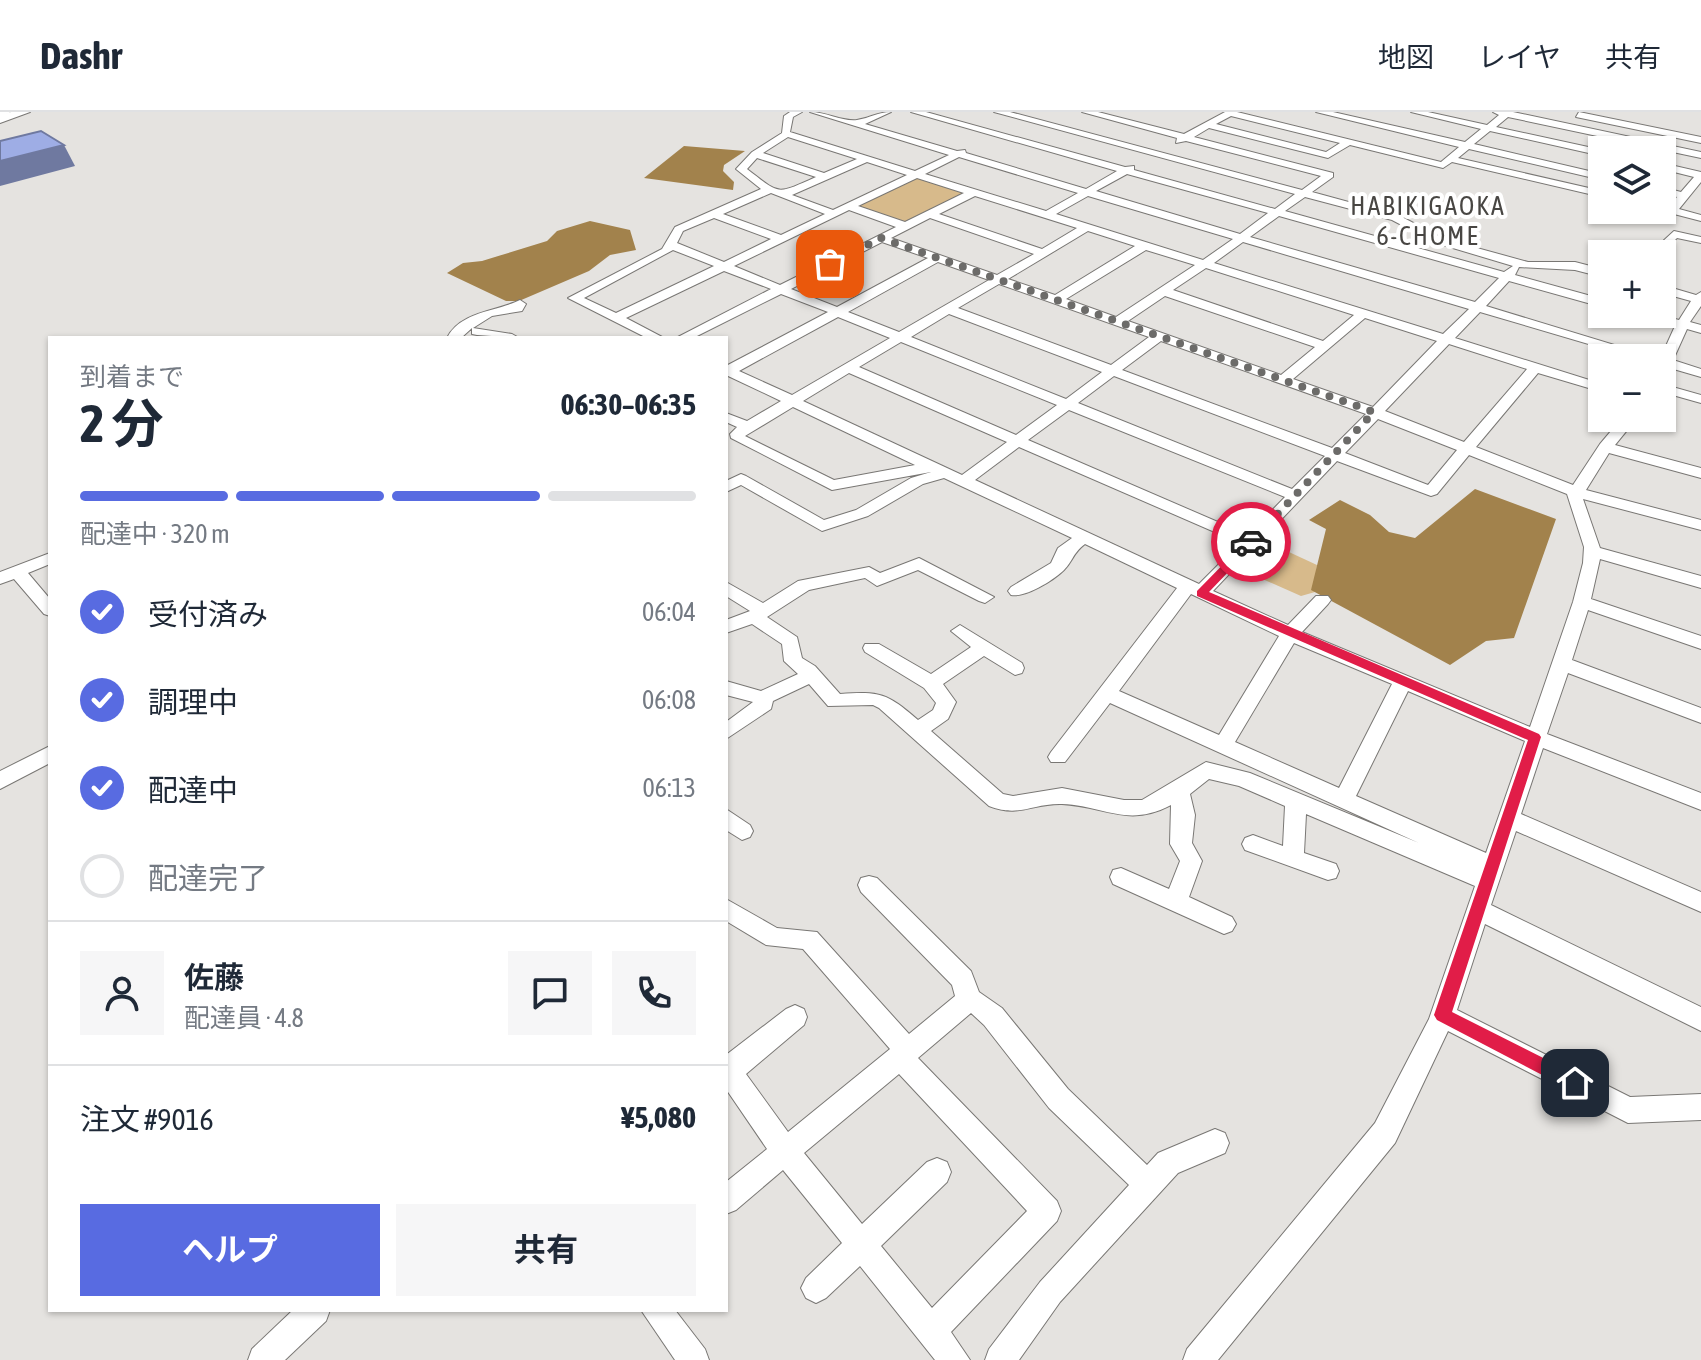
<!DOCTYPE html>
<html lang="ja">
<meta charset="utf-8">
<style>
body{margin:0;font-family:"Asap Condensed","Noto Sans JP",sans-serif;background:#f6f6f7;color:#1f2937;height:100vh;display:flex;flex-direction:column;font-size:30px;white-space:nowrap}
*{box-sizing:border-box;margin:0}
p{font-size:26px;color:#747a83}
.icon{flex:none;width:44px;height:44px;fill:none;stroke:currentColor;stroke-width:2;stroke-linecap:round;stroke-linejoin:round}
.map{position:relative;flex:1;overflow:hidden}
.details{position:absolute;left:48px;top:224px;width:680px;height:976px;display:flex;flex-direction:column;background:#fff;border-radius:0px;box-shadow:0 2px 6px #0004}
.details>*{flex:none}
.fabs{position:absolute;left:1588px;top:24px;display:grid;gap:16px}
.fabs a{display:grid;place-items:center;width:88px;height:88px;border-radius:0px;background:#fff;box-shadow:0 2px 6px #0004;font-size:40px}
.pin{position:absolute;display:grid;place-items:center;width:68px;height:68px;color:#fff;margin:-34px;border-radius:16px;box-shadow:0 4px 12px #0006}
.courier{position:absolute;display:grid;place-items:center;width:80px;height:80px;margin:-40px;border:6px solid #e11d48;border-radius:50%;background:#fff;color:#222;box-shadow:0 2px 10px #0007}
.overview em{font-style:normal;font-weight:700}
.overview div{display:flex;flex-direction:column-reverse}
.overview{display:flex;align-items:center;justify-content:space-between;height:136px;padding:0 32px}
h1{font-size:52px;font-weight:700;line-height:60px}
.bar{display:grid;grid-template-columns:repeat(4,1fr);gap:12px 8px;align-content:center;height:96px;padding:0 32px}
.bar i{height:10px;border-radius:6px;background:#e0e1e3}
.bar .selected{background:#586be1}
.bar p{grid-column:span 4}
.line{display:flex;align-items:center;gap:20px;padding:0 32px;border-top:2px solid #e0e1e3}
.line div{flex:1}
.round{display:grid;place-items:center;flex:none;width:84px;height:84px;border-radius:0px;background:#f6f6f7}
ol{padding:0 32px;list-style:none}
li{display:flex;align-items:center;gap:24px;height:88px}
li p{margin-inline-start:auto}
li .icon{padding:8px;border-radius:50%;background:#586be1;color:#fff;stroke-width:4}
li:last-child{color:#747a83}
li i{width:44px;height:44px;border:4px solid #e0e1e3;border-radius:50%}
.button{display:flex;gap:16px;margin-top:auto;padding:16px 32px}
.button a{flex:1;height:92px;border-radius:0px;background:#586be1;color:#fff;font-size:32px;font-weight:700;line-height:92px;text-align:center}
.button a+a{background:#f6f6f7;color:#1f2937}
header{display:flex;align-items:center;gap:48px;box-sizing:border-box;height:112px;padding:0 40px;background:#fff;border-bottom:2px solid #e0e1e3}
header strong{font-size:38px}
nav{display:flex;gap:44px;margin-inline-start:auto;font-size:28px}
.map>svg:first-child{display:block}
.green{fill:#d7ba8b}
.water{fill:#a2824c}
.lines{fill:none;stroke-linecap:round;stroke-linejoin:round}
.minor-casing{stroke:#797774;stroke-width:2}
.major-casing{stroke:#797774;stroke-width:2}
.highway-casing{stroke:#797774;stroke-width:2}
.minor{fill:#fff;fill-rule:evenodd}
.major{fill:#fff;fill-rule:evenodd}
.highway{fill:#fff;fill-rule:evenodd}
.shaded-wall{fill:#6f79a0}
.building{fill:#9eade5;stroke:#6f79a0;stroke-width:2}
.route{fill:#e11d48}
.done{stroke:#6c6b69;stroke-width:8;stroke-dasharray:0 14.4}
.labels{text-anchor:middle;stroke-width:8;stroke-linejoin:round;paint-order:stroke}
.far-neighbourhood-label{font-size:26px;letter-spacing:2px;fill:#484643;stroke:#fff}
</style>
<header>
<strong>Dashr</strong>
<nav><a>地図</a><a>レイヤ</a><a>共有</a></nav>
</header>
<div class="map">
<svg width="1701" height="1248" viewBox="0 0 1701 1248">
<rect width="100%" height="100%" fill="#e5e3e0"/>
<g class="green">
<polygon points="914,63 972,81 904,113 851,94"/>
<polygon points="1265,429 1317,453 1315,480 1301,484 1240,457"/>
</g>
<g class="water">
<polygon points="684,34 745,39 724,53 723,59 734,70 733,78 644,66"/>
<polygon points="590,109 630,118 636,138 610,143 589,159 519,189 506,189 447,161 463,151 482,149 547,129 557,119"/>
<polygon points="1475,377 1556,407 1514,526 1486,529 1450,553 1311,478 1326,417 1309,408 1340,388 1370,403 1389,420 1415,426"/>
</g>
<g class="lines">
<defs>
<g id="minor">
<path d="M 790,0 L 802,0 L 793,5 L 790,20 L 915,59 L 949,43 L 810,0 C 826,0 844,10 857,8 C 870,6 878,0 891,0 L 865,12 L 957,39 L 965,38 L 966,41 L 1086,77 L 1117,59 L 911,0 L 926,0 L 1125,55 L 1134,54 L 1134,58 L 1275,97 L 1295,82 L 994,0 L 1010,0 L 1302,78 L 1321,64 L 1186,29 L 1176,31 L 1177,26 L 1082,0 L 1098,0 L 1184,22 L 1225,0 L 1237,0 L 1441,50 L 1459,35 L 1316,0 L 1333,0 L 1465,30 L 1481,17 L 1411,0 L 1428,0 L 1487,13 L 1499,3 L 1493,0 L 1513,0 L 1701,40 L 1701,46 L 1508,5 L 1496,15 L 1602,38 L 1602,44 L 1490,19 L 1474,32 L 1602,62 L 1602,68 L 1469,37 L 1458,46 L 1602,79 L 1602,85 L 1452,50 L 1443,56 L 1350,33 L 1328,46 L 1209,16 L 1194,25 L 1333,61 L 1333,65 L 1312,80 L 1400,104 L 1444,127 L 1528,150 L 1575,150 L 1602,157 L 1602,165 L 1575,158 L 1519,155 L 1515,163 L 1602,187 L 1602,195 L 1509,169 L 1486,194 L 1657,246 L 1636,246 L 1480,200 L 1455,226 L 1602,272 L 1602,280 L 1538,261 L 1476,335 L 1573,373 L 1600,332 L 1622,306 L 1637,306 L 1615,333 L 1701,356 L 1701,366 L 1609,341 L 1586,378 L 1701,408 L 1701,418 L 1583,387 L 1600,436 L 1701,464 L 1701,476 L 1600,447 L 1591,487 L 1701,524 L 1701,537 L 1588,498 L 1572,548 L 1701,596 L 1701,611 L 1568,561 L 1547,622 L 1701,681 L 1701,698 L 1543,636 L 1521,702 L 1701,780 L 1701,800 L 1516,719 L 1491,793 L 1701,895 L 1701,919 L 1485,812 L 1457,898 L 1630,985 L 1701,982 L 1701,1008 L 1628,1011 L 1448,919 L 1395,1031 L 1218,1248 L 1183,1248 L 1187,1237 L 1375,1011 L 1429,907 L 1475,774 L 1306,702 L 1304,741 L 1336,752 L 1339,759 L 1336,766 L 1328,768 L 1245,738 L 1242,732 L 1245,726 L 1253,723 L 1283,734 L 1285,694 L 1239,674 L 1209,667 L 1190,682 L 1195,703 L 1192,731 L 1202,749 L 1189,785 L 1232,805 L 1236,812 L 1232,819 L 1224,822 L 1113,772 L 1110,765 L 1113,758 L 1121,756 L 1169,777 L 1180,749 L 1170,732 L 1171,693 C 1127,716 1106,694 1062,692 C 1032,691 1020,706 989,694 L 879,596 L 873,593 L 828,594 L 809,572 L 773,589 L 771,597 L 726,627 L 726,610 L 753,590 L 726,583 L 726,569 L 761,579 L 798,562 L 784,549 L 782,532 L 752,512 L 726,521 L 726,508 L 750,499 L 726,484 L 726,470 L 763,491 L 798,469 L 869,455 L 880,461 L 919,446 L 994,485 L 985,491 L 979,489 L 918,458 L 877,474 L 865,466 L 809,478 L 767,505 L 797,525 L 802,546 L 815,554 L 840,582 C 880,579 887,581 918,608 L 933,598 L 936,591 L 924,576 L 865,540 L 863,536 L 865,532 L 879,532 L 931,562 L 971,535 L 951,519 L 960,513 L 1022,551 L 1024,556 L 1022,561 L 1015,563 L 984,544 L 943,572 L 956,590 L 948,607 L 931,619 L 1003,682 L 1013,684 L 1062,676 L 1124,688 L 1142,688 L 1206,650 L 1250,661 L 1419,731 L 1110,591 L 1065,650 L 1051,650 L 1048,645 L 1051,640 L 1177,476 L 1085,432 C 1072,442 1073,449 1064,458 C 1054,468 1025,486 1011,483 L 1008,479 L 1011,475 L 1051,451 L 1058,436 L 1072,426 L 944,366 L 923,372 L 868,404 L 822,419 L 741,373 L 726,380 L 726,369 L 741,362 L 746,364 L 824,408 L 856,398 L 911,366 L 931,360 L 832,378 L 731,326 L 730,322 L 737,315 L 726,310 L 726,301 L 747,309 L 781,289 L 726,263 L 726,254 L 828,200 L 781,182 L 693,226 L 676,226 L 771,177 L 724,159 L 626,206 L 664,226 L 647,226 L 568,186 L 662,137 L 675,115 L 761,77 L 736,57 L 752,40 L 782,21 L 784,4 ZM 1231,4 L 1340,31 L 1326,40 L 1216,12 ZM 788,25 L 857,47 L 824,61 L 763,41 ZM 959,45 L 1078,81 L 1046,99 L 925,62 ZM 757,46 L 816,65 C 775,83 781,83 747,57 ZM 867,50 L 907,63 L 833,98 L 792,83 ZM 1127,62 L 1268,101 L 1240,122 L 1096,79 ZM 917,66 L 964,81 L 905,110 L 858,94 ZM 771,81 L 825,102 L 781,123 L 723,102 ZM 975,84 L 1077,116 L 1042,137 L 939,102 ZM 1088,84 L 1233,127 L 1203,148 L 1056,102 ZM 1305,85 L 1392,108 L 1436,131 L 1513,154 L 1504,160 L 1285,99 ZM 849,98 L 896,115 L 780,173 L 734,154 ZM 1279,104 L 1499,166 L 1475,190 L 1250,125 ZM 714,106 L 771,127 L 724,150 L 677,131 L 683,119 ZM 930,106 L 1034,142 L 997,163 L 891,126 ZM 1088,119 L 1135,134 L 1055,183 L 1008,167 ZM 882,130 L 928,146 L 837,195 L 791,177 ZM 1243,130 L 1469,197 L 1443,222 L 1214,151 ZM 673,138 L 714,154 L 616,201 L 584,186 ZM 1146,138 L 1195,153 L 1116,205 L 1066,187 ZM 938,150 L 989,168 L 899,220 L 848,200 ZM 1206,156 L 1354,203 L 1323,229 L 1173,178 ZM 999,172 L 1149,225 L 1111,253 L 958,196 ZM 1165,184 L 1315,235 L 1281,263 L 1128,209 ZM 949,202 L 1102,260 L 1066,287 L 911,225 ZM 838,205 L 890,226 L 792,283 L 739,259 ZM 1365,206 L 1437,229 L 1373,295 L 1293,267 ZM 1161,229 L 1366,302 L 1332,336 L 1122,258 ZM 901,230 L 1057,293 L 1016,323 L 859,255 ZM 1449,232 L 1527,257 L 1464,330 L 1385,299 ZM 849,261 L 1007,330 L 962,363 L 803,289 ZM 1114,264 L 1325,344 L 1292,377 L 1078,291 ZM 793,295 L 915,353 L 834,368 L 745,324 ZM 1069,298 L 1285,385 L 1248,423 L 1028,328 ZM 1378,307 L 1457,338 L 1428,373 L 1345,341 ZM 1019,335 L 1240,431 L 1199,472 L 975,368 ZM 1469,343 L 1567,382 L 1584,435 L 1583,451 L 1573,490 L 1530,615 L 1302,520 L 1328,492 L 1331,488 L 1328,484 L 1316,484 L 1288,513 L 1213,479 L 1337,349 L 1431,384 L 1437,382 ZM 1191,482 L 1279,524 L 1219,623 L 1119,579 ZM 1294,531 L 1392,572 L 1339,676 L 1235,630 ZM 1408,579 L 1525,629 L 1486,741 L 1356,684 Z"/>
<polygon points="1579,0 1701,25 1701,31 1576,5"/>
<polygon points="1662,51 1701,60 1701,70 1679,97 1701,103 1701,109 1674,102 1667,111 1657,109 1665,100 1658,98 1662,98 1662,93 1669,95 1677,85 1662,81 1662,75 1681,80 1694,65 1662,57"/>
<polygon points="1674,119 1701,125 1701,131 1677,126 1661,142 1649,142"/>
<polygon points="1662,173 1696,183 1701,180 1701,194 1690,210 1701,213 1701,221 1687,217 1673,248 1701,257 1701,265 1670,256 1662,263 1662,246 1658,246 1661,245 1675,214 1635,202 1656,202 1679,208 1691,189 1662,181"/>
<path d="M 520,188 L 526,192 L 522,199 L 492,204 L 473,216 L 512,222 L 519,226 L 477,223 L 472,222 L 472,216 L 461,226 L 447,226 C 460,199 499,199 520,188 Z"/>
<polygon points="1662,272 1701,283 1701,291 1662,280"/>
<polygon points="50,441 50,452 28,461 50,487 50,504 44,502 14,467 0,472 0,460"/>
<polygon points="50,634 50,651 0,677 0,659"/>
<polygon points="726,697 750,713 753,719 750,725 742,728 726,718"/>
<path d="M 869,764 L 877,766 L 971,859 L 979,880 L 1002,896 L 1068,977 L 1147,1053 L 1158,1041 L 1215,1017 L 1225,1021 L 1229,1031 L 1225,1041 L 1178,1061 L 1060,1190 L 1019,1248 L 985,1248 L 989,1237 L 1040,1170 L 1129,1073 L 1049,996 L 984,913 L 971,901 L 918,946 L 1057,1089 L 1061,1099 L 1057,1109 L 951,1220 L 970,1248 L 935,1248 L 860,1154 L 826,1186 L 816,1191 L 806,1186 L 801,1176 L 806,1166 L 842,1131 L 783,1058 L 736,1098 L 726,1102 L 726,1070 L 767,1037 L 726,977 L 726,943 L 786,897 L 795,893 L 804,897 L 807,905 L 804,913 L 746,962 L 788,1020 L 890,937 L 803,837 L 766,833 L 726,809 L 726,787 L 777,816 L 817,820 L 909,922 L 955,884 L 952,873 L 861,780 L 858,773 L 861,766 ZM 899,962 L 1027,1099 L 932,1196 L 881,1134 L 947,1070 L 951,1060 L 947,1050 L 937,1046 L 927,1050 L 862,1112 L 804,1041 Z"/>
<polygon points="293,1198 330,1198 326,1209 285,1248 248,1248 252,1237"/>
<polygon points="641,1198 675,1198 705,1237 709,1248 675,1248"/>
</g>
<polygon id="major" points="11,0 30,0 0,11 0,3"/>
<polygon id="highway" points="0,0 11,0 0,5"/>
</defs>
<use href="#minor" class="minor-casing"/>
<use href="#major" class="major-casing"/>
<use href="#highway" class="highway-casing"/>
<use href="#minor" class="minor"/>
<use href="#major" class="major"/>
<use href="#highway" class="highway"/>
</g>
<polygon class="shaded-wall" points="64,33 75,54 0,74 0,49"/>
<polygon class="building" points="41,19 64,33 0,49 0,29"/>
<polygon class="route" points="1247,428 1257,430 1209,480 1539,622 1541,625 1452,900 1581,965 1583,971 1581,977 1569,977 1437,908 1434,903 1528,628 1197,484 1197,479"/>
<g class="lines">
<polyline class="done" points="830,152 881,126 1374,300 1251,430"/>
</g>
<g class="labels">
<g class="far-neighbourhood-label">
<text x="1428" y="103">HABIKIGAOKA<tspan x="1428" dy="30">6-CHOME</tspan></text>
</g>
</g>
</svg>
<div class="fabs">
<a><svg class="icon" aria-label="layers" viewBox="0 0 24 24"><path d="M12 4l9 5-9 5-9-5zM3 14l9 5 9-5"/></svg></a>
<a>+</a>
<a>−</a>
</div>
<div class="pin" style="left:830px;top:152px;background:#ea580c"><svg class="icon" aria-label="bag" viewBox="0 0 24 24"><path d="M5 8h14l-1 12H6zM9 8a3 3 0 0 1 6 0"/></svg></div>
<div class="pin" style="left:1575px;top:971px;background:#1f2937"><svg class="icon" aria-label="home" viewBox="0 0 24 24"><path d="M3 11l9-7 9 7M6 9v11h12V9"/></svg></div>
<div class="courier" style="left:1251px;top:430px"><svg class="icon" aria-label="car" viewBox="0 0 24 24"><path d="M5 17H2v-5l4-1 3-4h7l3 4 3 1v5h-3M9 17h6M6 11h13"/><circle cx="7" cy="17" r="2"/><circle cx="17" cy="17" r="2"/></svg></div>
<section class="details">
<div class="overview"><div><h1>2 分</h1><p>到着まで</p></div><em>06:30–06:35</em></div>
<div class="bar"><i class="selected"></i><i class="selected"></i><i class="selected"></i><i></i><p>配達中 · 320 m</p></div>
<ol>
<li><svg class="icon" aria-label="check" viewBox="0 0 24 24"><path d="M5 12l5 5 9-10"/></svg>受付済み<p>06:04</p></li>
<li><svg class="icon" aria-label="check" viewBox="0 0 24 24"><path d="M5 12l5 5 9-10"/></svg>調理中<p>06:08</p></li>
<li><svg class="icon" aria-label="check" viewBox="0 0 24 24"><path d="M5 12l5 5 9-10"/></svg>配達中<p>06:13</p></li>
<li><i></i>配達完了</li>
</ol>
<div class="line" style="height:144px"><a class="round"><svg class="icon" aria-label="person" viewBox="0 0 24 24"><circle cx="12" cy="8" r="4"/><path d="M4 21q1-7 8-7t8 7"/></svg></a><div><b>佐藤</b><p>配達員 · 4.8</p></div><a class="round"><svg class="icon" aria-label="chat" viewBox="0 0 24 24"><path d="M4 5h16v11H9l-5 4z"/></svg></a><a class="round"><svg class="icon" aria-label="phone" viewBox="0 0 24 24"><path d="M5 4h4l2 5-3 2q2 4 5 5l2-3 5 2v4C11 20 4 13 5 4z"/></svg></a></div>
<div class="line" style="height:104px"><div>注文 #9016</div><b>¥5,080</b></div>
<div class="button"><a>ヘルプ</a><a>共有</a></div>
</section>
</div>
